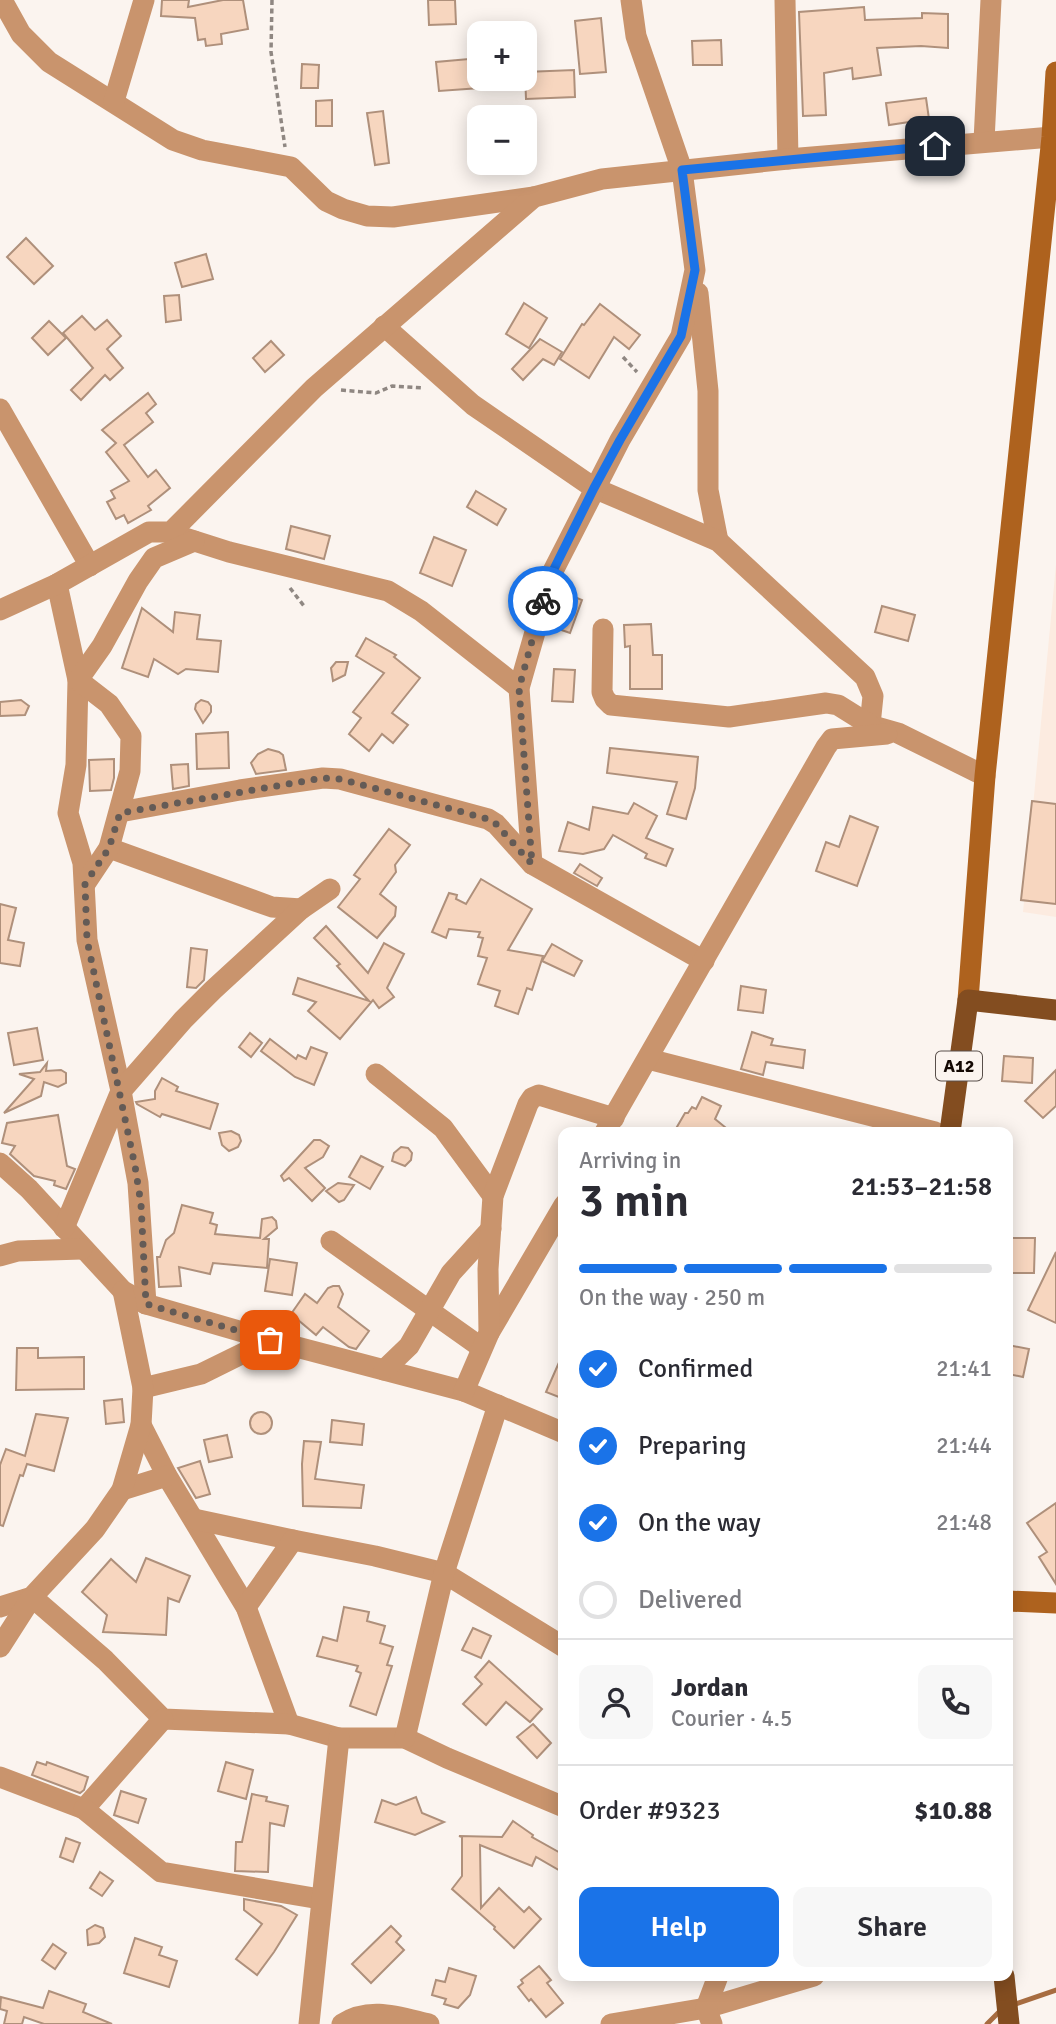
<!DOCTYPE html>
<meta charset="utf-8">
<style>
body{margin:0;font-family:Signika,sans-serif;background:#f7f7f7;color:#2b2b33;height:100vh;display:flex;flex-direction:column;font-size:26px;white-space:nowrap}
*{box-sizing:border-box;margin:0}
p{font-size:23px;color:#7c7c81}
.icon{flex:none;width:38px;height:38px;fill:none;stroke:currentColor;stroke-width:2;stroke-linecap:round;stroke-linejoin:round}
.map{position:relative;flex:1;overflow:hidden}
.sheet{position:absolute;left:558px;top:1127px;width:455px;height:854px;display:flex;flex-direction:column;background:#fff;border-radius:14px;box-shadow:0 4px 18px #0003}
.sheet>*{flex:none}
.controls{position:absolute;left:467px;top:21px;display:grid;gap:14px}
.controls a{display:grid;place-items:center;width:70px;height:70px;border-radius:14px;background:#fff;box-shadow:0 4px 18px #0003;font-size:35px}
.pin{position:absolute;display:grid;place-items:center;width:60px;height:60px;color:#fff;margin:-30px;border-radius:14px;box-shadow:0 4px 10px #0006}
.courier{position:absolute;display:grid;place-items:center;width:70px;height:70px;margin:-35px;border:5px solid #1a73e8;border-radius:50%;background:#fff;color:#222;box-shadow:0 2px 9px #0007}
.headline em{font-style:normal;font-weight:600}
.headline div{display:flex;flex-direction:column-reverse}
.headline{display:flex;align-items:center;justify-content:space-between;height:119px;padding:0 21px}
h1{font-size:46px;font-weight:600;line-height:52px}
.bar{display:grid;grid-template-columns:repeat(4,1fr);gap:10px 7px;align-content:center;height:84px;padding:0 21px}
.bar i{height:9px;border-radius:5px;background:#e1e1e2}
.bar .selected{background:#1a73e8}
.bar p{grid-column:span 4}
.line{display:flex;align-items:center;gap:18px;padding:0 21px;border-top:2px solid #e1e1e2}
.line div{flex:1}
.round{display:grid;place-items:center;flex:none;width:74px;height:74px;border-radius:14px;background:#f7f7f7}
ol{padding:0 21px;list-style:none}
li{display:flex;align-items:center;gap:21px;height:77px}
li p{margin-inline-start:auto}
li .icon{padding:7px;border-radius:50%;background:#1a73e8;color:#fff;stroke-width:4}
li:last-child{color:#7c7c81}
li i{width:38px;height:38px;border:4px solid #e1e1e2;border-radius:50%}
.cta{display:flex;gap:14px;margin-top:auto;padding:14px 21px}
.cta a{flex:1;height:80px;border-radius:14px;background:#1a73e8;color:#fff;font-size:28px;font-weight:600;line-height:80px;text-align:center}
.cta a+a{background:#f7f7f7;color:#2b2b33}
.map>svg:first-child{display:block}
.built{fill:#fcebe0}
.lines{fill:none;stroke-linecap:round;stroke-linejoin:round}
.stream{stroke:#a76c40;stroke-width:5}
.building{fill:#f7d6bf;stroke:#af907b;stroke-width:2}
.path{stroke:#8f8782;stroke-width:3.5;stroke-dasharray:5 3.5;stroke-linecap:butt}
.street{stroke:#c9946d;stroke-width:21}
.secondary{stroke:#ae621e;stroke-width:21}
.primary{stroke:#834d20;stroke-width:21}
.done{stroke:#645b56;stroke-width:7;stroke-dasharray:0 12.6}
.route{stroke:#1a73e8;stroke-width:9}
.labels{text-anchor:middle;stroke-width:5;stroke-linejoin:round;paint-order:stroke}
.shield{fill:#fbf4ef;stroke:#594f4a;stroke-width:2}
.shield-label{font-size:18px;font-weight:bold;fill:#130803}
</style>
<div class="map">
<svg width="1056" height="2024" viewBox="0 0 1056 2024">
<rect width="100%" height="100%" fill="#fbf4ef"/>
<polygon class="built" points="1056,565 1056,917 1023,912"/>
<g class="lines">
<g class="stream">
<polyline points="1013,2005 1056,1990"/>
<polyline points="987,2024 1001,2010"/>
</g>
</g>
<g class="building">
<polygon points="162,0 189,0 188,7 223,0 243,0 248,29 221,34 222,44 206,46 205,39 198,40 195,18 161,16"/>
<polygon points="428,0 455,0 456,24 429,25"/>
<polygon points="864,7 865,20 922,18 922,13 948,14 948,48 921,46 877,48 881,75 853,79 852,68 824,73 826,115 803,116 799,12"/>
<polygon points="601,18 606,72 580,74 575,21"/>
<polygon points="721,40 722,65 693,65 692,41"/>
<polygon points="480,58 480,88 439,91 436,62"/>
<polygon points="302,64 319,65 318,88 301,88"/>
<polygon points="574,70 575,97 526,99 525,72"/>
<polygon points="926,98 929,119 889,125 886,103"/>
<polygon points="332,100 332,126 316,126 316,101"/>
<polygon points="383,111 389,163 375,165 367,113"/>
<polygon points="26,238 53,266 34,284 7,257"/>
<polygon points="206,254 213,279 182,287 175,263"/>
<polygon points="179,295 181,320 166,322 164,296"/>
<polygon points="524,303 547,318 529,348 506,334"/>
<polygon points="600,304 640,335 629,349 614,337 589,378 560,359 582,324 584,325"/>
<polygon points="82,316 95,330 107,320 121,336 107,349 123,368 110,380 105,375 81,400 71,390 93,368 63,333"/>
<polygon points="49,321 66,338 48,355 32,338"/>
<polygon points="540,339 562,352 554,365 543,359 523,380 512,369"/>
<polygon points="271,341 284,355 265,372 253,358"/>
<polygon points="148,393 156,404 146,413 153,422 124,445 148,477 156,470 170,488 148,506 151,510 128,523 124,515 116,519 107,502 115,498 111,491 129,481 106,452 116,443 102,430"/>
<polygon points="476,491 506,509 497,525 467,507"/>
<polygon points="291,526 330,536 324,559 286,549"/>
<polygon points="434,537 466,550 452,586 420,573"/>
<polygon points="560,591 582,600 570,633 550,626"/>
<polygon points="882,606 915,615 908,641 875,632"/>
<polygon points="142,608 173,632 175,612 200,615 197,639 221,641 218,672 186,669 178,674 154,659 148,677 122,668"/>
<polygon points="651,624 653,655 662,655 662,689 630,689 630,646 625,647 624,625"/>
<polygon points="366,638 396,655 394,657 420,678 392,713 408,725 393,743 382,734 369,751 349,734 361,718 353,712 384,673 356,656"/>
<polygon points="336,662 348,662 345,675 333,681 331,668"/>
<polygon points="554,669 575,670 573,702 552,701"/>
<polygon points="21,700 29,706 25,715 0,716 0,702"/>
<polygon points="201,700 208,702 211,706 211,712 203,723 195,709 196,704"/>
<polygon points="228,732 229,768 197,769 196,734"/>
<polygon points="610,748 698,757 695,788 686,819 667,814 677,782 607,773"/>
<polygon points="268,749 279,752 283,755 286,770 256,774 251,763 258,754"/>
<polygon points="114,759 114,778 111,790 90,791 89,760"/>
<polygon points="188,764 189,786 173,789 171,765"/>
<polygon points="1032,801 1056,804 1056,904 1021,900"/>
<polygon points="634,803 657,816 646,838 673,849 666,866 645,858 647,854 613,835 604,849 583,854 559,851 568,822 589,830 593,807 628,814"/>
<polygon points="850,816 878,827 857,886 816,871 826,842 839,847"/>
<polygon points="389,829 410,845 395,865 396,872 380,894 396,907 395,916 377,938 338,907 360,879 354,875"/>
<polygon points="580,864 602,878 597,886 574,873"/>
<polygon points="481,879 532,909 508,950 543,956 532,990 527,988 518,1014 495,1006 500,991 478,984 487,958 478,956 483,938 478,937 480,932 449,929 446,938 432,932 449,893 457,895 456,899 466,904"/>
<polygon points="0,904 16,908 8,940 24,943 20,966 0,963"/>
<polygon points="326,926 368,973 384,943 404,954 387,988 394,997 379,1008 373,1000 340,1039 308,1011 316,1002 293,994 298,978 369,1001 337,966 340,964 314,938"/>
<polygon points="552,944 582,961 574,976 542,961"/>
<polygon points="191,948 207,950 204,980 196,988 187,987"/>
<polygon points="741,986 766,990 763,1013 738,1010"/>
<polygon points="37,1028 43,1060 14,1065 8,1033"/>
<polygon points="752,1032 773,1039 771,1045 805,1050 803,1068 766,1062 763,1075 741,1069"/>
<polygon points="250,1033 262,1043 251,1057 239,1047"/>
<polygon points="270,1039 296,1059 298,1055 306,1059 311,1047 327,1053 314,1085 295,1077 261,1051"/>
<polygon points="1004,1056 1033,1058 1032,1083 1002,1081"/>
<polygon points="47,1063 46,1071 61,1070 66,1073 66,1083 58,1087 44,1082 41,1096 4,1113 34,1079 19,1074 40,1072"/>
<polygon points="1056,1070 1056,1106 1043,1118 1025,1101"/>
<polygon points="162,1078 178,1087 176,1091 218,1104 210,1129 162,1114 160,1117 137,1104 136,1102 155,1099 155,1091"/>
<polygon points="702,1097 721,1106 715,1119 731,1132 674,1132 685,1113 688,1113 692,1107 696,1109"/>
<polygon points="58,1115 67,1166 75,1169 66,1189 54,1185 55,1181 34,1176 10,1154 15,1146 2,1143 7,1123"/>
<polygon points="231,1131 239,1135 241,1141 238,1147 229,1151 222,1145 219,1133"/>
<polygon points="314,1140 320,1140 329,1146 323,1157 305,1168 325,1188 312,1201 289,1178 284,1181 281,1176"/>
<polygon points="401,1147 408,1148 412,1153 411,1160 405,1166 392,1161 394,1153"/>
<polygon points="361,1156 383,1167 370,1189 349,1177"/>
<polygon points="338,1183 354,1185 344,1200 339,1202 326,1191"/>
<polygon points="182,1205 213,1213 210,1223 217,1225 215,1234 260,1238 262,1219 272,1217 276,1221 277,1228 264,1239 269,1239 267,1268 213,1263 210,1274 179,1267 181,1286 159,1287 157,1257 160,1257 166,1240 174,1233"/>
<polygon points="1008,1238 1035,1238 1034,1273 1008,1273"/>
<polygon points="1056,1252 1056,1323 1028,1310"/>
<polygon points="270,1259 297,1263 292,1295 265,1291"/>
<polygon points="333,1286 339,1286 343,1294 338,1307 369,1331 356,1349 349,1347 323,1327 316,1335 291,1314 305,1294 317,1303 328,1288"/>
<polygon points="1008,1345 1029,1349 1023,1377 1008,1374"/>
<polygon points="17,1348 38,1348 38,1358 84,1357 84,1389 16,1390"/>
<polygon points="564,1351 564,1399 546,1392"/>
<polygon points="122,1399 124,1422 106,1424 104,1401"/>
<circle cx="261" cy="1423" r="11"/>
<polygon points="36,1414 68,1418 54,1471 27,1464 23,1476 20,1475 3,1526 0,1525 0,1465 6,1449 25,1456"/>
<polygon points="332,1420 364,1424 362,1445 330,1442"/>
<polygon points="227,1435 232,1457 209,1462 204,1440"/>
<polygon points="304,1441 321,1442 315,1479 364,1485 361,1508 303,1506 302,1464"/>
<polygon points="200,1461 210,1494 196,1498 178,1468"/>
<polygon points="1056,1503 1056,1584 1039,1557 1047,1552 1027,1523"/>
<polygon points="146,1558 190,1576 179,1602 168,1598 166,1635 103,1632 107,1615 82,1592 111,1559 136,1582"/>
<polygon points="344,1607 369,1612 367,1621 385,1626 380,1643 393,1647 387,1665 392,1666 376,1715 350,1706 361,1673 356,1671 358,1666 317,1656 323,1637 337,1641"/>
<polygon points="473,1628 491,1636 481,1658 462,1650"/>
<polygon points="489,1661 542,1709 530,1722 506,1702 486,1725 463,1704 482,1684 475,1677"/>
<polygon points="533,1724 551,1743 537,1758 517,1737"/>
<polygon points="37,1762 46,1765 47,1762 88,1777 84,1790 80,1793 32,1775"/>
<polygon points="226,1762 253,1770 246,1799 218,1791"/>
<polygon points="121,1791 146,1799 138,1823 114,1815"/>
<polygon points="252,1794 267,1797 266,1801 288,1806 284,1826 270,1823 268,1872 235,1871 236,1842 242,1842"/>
<polygon points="416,1797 422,1813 444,1822 415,1835 375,1822 382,1800 396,1805"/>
<polygon points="513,1821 533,1835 532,1837 564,1855 564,1873 536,1857 532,1866 480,1845 481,1908 499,1888 524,1912 529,1907 541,1919 514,1948 494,1929 495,1927 452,1889 462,1876 462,1837 459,1836 502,1837"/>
<polygon points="66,1838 80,1843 73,1862 60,1857"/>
<polygon points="100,1872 113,1881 102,1896 90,1888"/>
<polygon points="244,1899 281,1906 297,1915 274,1952 257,1975 236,1959 262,1924 244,1910"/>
<polygon points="95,1925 103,1928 105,1937 99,1943 88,1945 87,1930"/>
<polygon points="391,1926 401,1936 396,1942 404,1950 371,1983 352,1964"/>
<polygon points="135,1938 162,1947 159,1955 177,1961 169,1987 124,1973"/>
<polygon points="53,1944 66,1953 55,1969 42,1960"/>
<polygon points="539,1966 551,1980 547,1983 563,2003 546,2017 531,1999 529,2001 518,1987 523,1983 521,1980"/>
<polygon points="449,1968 476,1976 470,1995 458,2008 444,2004 446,1999 432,1995 436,1980 445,1982"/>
<polygon points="49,1991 86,2004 83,2012 112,2024 44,2024 24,2017 22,2024 4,2024 7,2011 0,2009 1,1997 43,2008"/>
</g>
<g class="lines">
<g class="path">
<polyline points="272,0 271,52 285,147"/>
<polyline points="623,357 637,372"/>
<polyline points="341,390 376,393 392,386 423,388"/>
<polyline points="290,588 304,606"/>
</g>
<g class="street">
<polyline points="2,0 21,34 49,62 173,140 202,150 291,167 326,201 343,209 367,216 393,217 534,197"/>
<polyline points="785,0 788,159"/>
<polyline points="114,101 144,0"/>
<polyline points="984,141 991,0"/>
<polyline points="698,293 708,391 708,490 718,541"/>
<polyline points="384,326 473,405 594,488 718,541 865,677 873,696 870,725 898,733 985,776"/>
<polyline points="0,409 90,566"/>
<polyline points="182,537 229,552 388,591 421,611 519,688"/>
<polyline points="57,584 78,680 76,765 68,813 83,863 87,940 121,1091 138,1183 146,1304"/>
<polyline points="0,610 57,584 149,532 171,532 314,388 534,197 602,179 788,159 1052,137"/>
<polyline points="603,629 602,692 605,699 611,705 729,717 826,703 838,705 870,725"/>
<polyline points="120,812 240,790 323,778 340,779 488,819 496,824 532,864 704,961"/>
<polyline points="109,848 272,907 301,909"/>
<polyline points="532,864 519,688 552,573 620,440 681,336 695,270 682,170 636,36 631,0"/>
<polyline points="85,884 109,848 130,771 131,736 109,704 78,680 102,646 138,581 154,558 194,541"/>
<polyline points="648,1059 935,1132"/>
<polyline points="376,1074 443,1128 493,1196"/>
<polyline points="605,1132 826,747 832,739 887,734"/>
<polyline points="0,1163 29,1189 123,1291 146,1304 270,1340 464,1391 564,1433"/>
<polyline points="64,1228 121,1091 183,1020 213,990 301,909 330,889"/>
<polyline points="331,1241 482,1348"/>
<polyline points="0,1256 18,1251 82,1249"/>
<polyline points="489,1333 564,1205"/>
<polyline points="384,1370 409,1346 451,1273 491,1229"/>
<polyline points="143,1388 201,1374 270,1340"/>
<polyline points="464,1391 489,1333 488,1269 493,1196 528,1104 532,1098 539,1095 614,1118"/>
<polyline points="141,1425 167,1476 246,1607 289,1724"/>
<polyline points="122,1490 167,1476"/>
<polyline points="194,1519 293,1540"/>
<polyline points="0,1607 32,1597 95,1529 122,1490 141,1425 143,1388 123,1291"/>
<polyline points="246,1607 293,1540 375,1556 444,1573 564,1647"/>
<polyline points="0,1647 32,1597 105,1660 163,1719 289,1724 339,1738 405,1738 447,1758 564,1807"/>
<polyline points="405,1738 444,1573 498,1405"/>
<polyline points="0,1777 84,1809 163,1719"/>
<polyline points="84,1809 161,1872 320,1899"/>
<polyline points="309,2024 339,1738"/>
<path d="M 342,2024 C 370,2006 399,2017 429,2024"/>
<polyline points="611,2024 706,2008 814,1976"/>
<polyline points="712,2024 706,2008 718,1976"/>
</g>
<g class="secondary">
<polyline points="968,1000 985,776 1052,137 1056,72"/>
<polyline points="1008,1601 1056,1603"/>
</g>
<g class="primary">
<polyline points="950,1132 968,1000 1056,1010"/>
<polyline points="1004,1976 1009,2024"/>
</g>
</g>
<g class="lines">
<polyline class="done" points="270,1340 146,1304 141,1204 135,1166 87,940 85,884 109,848 120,813 323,778 340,779 488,819 496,824 532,864 519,688 543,601"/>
<polyline class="route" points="543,601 552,573 594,488 620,440 681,336 695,270 682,170 935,146"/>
</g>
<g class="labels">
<rect class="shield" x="936" y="1051.5" width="46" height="29" rx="5"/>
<g class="shield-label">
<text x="959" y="1072">A12</text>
</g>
</g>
</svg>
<div class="controls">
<a>+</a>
<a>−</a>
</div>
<div class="pin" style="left:270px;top:1340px;background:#ea580c"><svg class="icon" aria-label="bag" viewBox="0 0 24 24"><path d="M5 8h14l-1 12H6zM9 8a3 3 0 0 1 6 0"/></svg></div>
<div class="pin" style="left:935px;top:146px;background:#1f2937"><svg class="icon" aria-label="home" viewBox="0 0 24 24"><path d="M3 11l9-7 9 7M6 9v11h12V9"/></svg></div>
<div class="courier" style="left:543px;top:601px"><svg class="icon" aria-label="bike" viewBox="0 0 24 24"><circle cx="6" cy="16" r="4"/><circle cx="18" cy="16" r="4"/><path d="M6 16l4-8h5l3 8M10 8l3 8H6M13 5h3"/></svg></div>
<section class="sheet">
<div class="headline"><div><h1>3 min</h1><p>Arriving in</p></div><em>21:53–21:58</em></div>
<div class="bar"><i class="selected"></i><i class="selected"></i><i class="selected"></i><i></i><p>On the way · 250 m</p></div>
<ol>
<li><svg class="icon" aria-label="check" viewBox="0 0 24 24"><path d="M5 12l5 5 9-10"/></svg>Confirmed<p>21:41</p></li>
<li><svg class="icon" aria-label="check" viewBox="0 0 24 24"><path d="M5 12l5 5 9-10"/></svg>Preparing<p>21:44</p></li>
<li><svg class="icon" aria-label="check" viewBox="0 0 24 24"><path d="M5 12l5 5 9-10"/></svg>On the way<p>21:48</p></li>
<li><i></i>Delivered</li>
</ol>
<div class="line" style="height:126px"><a class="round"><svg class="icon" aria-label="person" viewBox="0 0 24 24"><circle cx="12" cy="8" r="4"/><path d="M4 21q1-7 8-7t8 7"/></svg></a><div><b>Jordan</b><p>Courier · 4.5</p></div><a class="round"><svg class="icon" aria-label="phone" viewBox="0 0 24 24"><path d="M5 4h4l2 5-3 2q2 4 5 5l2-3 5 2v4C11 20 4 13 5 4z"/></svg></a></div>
<div class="line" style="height:91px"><div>Order #9323</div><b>$10.88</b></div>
<div class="cta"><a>Help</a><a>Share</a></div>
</section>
</div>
